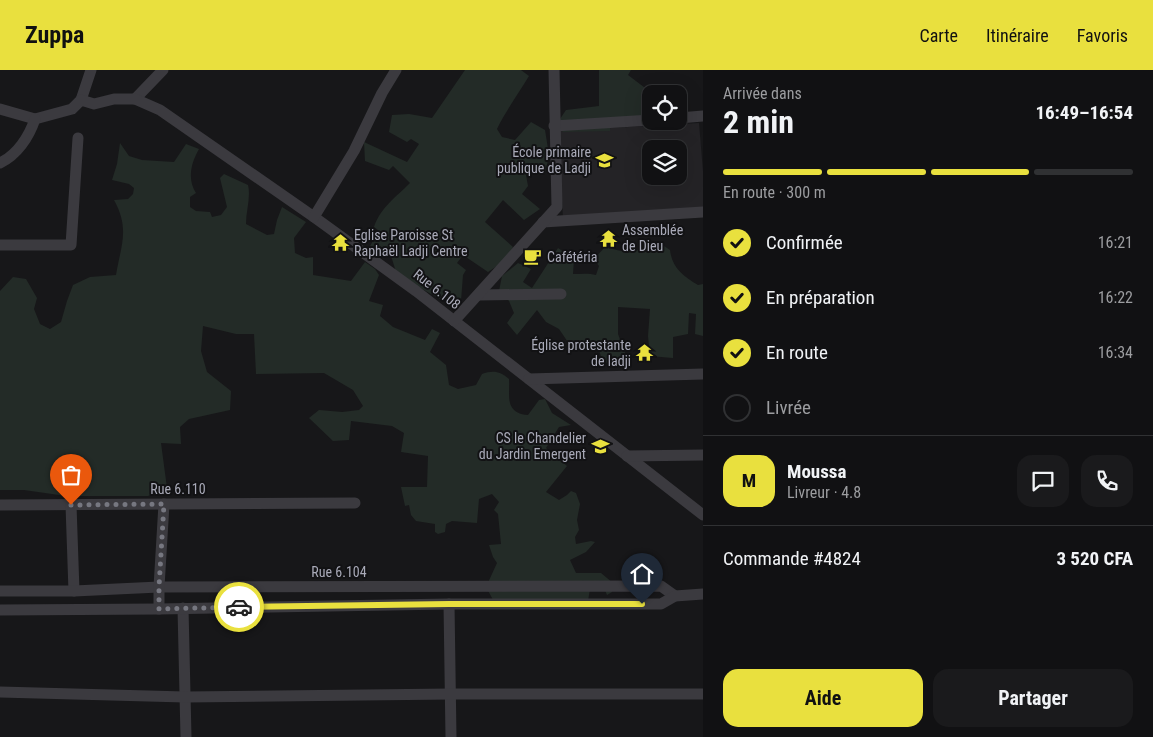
<!DOCTYPE html>
<html lang="fr">
<meta charset="utf-8">
<style>
body{margin:0;font-family:"Roboto Condensed",sans-serif;background:#1a1a1c;color:#f1f3f6;height:100vh;display:flex;flex-direction:column;font-size:19px;white-space:nowrap}
*{box-sizing:border-box;margin:0}
p{font-size:16px;color:#9c9da0}
.icon{flex:none;width:28px;height:28px;fill:none;stroke:currentColor;stroke-width:2;stroke-linecap:round;stroke-linejoin:round}
.map{position:relative;flex:1;overflow:hidden}
.drawer{display:flex;flex-direction:column;background:#111113;width:450px}
.drawer>*{flex:none}
.buttons{position:absolute;left:642px;top:15px;display:grid;gap:10px}
.buttons a{display:grid;place-items:center;width:45px;height:45px;border-radius:10px;background:#111113;box-shadow:0 5px 20px #0002,0 0 0 1px #303133;font-size:25px}
.pin{position:absolute;display:grid;place-items:center;width:42px;height:42px;color:#fff;margin:-51px -21px;border-radius:50% 50% 50% 0;rotate:-45deg;box-shadow:0 0 5px #0007}
.pin .icon{rotate:45deg}
.courier{position:absolute;display:grid;place-items:center;width:50px;height:50px;margin:-25px;border:4px solid #e9e03e;border-radius:50%;background:#fff;color:#222;box-shadow:0 1px 6px #0007}
.summary em{font-style:normal;font-weight:700}
.summary div{display:flex;flex-direction:column-reverse}
.summary{display:flex;align-items:center;justify-content:space-between;height:85px;padding:0 20px}
h1{font-size:32px;font-weight:700;line-height:38px}
.bar{display:grid;grid-template-columns:repeat(4,1fr);gap:8px 5px;align-content:center;height:60px;padding:0 20px}
.bar i{height:6px;border-radius:4px;background:#303133}
.bar .selected{background:#e9e03e}
.bar p{grid-column:span 4}
.line{display:flex;align-items:center;gap:12px;padding:0 20px;border-top:1px solid #303133}
.line div{flex:1}
.round{display:grid;place-items:center;flex:none;width:52px;height:52px;border-radius:15px;background:#1a1a1c}
ol{padding:0 20px;list-style:none}
li{display:flex;align-items:center;gap:15px;height:55px}
li p{margin-inline-start:auto}
li .icon{padding:5px;border-radius:50%;background:#e9e03e;color:#111;stroke-width:4}
li:last-child{color:#9c9da0}
li i{width:28px;height:28px;border:2px solid #303133;border-radius:50%}
.action{display:flex;gap:10px;margin-top:auto;padding:10px 20px}
.action a{flex:1;height:58px;border-radius:15px;background:#e9e03e;color:#111;font-size:20px;font-weight:700;line-height:58px;text-align:center}
.action a+a{background:#1a1a1c;color:#f1f3f6}
header{display:flex;align-items:center;gap:30px;box-sizing:border-box;height:70px;padding:0 25px;background:#e9e03e;color:#111}
header strong{font-size:24px}
nav{display:flex;gap:28px;margin-inline-start:auto;font-size:18px}
main{display:flex;flex:1;min-height:0}
.map>svg:first-child{display:block}
.built{fill:#242326;fill-rule:evenodd}
.green{fill:#232b27}
.lines{fill:none;stroke-linecap:round;stroke-linejoin:round}
.minor{stroke:#3b3a3f;stroke-width:11}
.done{stroke:#767780;stroke-width:5;stroke-dasharray:0 9}
.route{stroke:#e9e03e;stroke-width:6}
.labels{text-anchor:middle;stroke-width:4;stroke-linejoin:round;paint-order:stroke}
.poi-label{font-size:14px;fill:#a9aab8;stroke:#121214;text-anchor:end}
.street-label{font-size:14px;fill:#a9aab8;stroke:#121214}
</style>
<header>
<strong>Zuppa</strong>
<nav><a>Carte</a><a>Itinéraire</a><a>Favoris</a></nav>
</header>
<main>
<div class="map">
<svg width="703" height="667" viewBox="0 0 703 667">
<rect width="100%" height="100%" fill="#171719"/>
<path class="built" d="M 699,53 L 703,101 L 703,137 L 563,148 L 558,61 ZM 651,79 L 679,79 L 679,106 L 651,106 Z"/>
<g class="green">
<path d="M 465,0 L 521,0 L 529,6 C 518,24 506,41 497,59 L 502,67 L 515,70 L 531,52 L 545,60 L 549,85 L 545,104 L 526,105 L 528,116 L 522,124 L 540,139 L 524,150 L 503,130 L 485,152 L 513,177 L 506,190 L 488,202 L 463,185 L 457,193 L 466,200 L 463,205 L 461,231 L 440,229 L 397,205 L 392,189 L 385,178 L 377,183 L 369,178 L 375,167 L 379,169 L 383,164 L 374,157 C 381,137 395,128 410,113 L 393,96 L 389,100 L 365,91 L 364,72 L 407,92 L 419,74 L 411,69 L 407,72 L 389,62 L 392,45 L 409,44 L 432,48 Z"/>
<polygon points="599,0 631,0 628,5 653,24 651,24 651,46 610,48 610,61 563,62 558,52 566,40 599,36"/>
<path d="M 120,73 L 129,86 L 142,90 L 174,92 L 186,74 L 199,79 C 191,93 187,109 196,123 L 190,127 L 190,137 L 196,141 L 210,142 L 212,147 L 221,145 L 227,137 L 220,108 L 224,104 L 248,115 C 251,127 246,141 246,154 L 267,165 L 274,164 L 277,150 L 282,137 L 306,152 L 294,168 L 295,183 L 306,188 L 313,187 L 313,205 L 351,211 L 365,192 L 375,199 L 379,205 L 369,231 L 383,235 L 380,246 L 393,257 L 425,270 L 432,259 L 440,263 L 430,282 L 446,295 L 449,315 L 458,319 L 476,315 L 482,304 C 493,300 500,301 509,309 C 510,325 504,343 528,345 L 539,330 L 545,329 L 552,343 L 571,355 L 559,357 L 546,378 L 567,396 L 546,422 L 559,430 L 567,425 L 571,421 L 576,423 L 580,434 L 577,450 L 579,460 L 575,467 L 576,474 L 591,471 L 595,472 L 586,482 L 570,490 L 576,503 L 601,503 L 613,513 L 612,522 L 607,525 L 603,515 L 590,519 L 587,537 L 498,539 L 486,517 L 497,493 L 493,487 L 489,475 L 501,474 L 498,444 L 494,440 L 499,432 L 492,424 L 479,429 L 477,453 L 452,451 L 446,454 L 445,462 L 438,464 L 435,462 L 435,454 L 416,451 L 411,445 L 409,435 L 405,436 L 401,417 L 427,417 L 428,386 L 401,382 L 404,363 L 392,356 L 351,351 L 349,370 L 333,371 L 309,348 L 319,340 L 342,342 L 359,340 L 363,336 L 353,320 L 324,303 L 256,304 L 254,264 L 236,264 L 203,256 L 201,281 L 207,302 L 231,321 L 230,340 L 189,349 L 180,357 L 181,374 L 161,373 L 167,418 L 148,426 L 66,426 L 24,420 L 0,420 L 0,221 L 13,207 L 26,209 L 37,228 L 34,239 L 40,254 L 50,259 L 61,252 L 67,231 L 73,215 L 90,207 L 116,205 C 121,175 130,159 114,130 L 128,129 L 133,124 L 134,118 L 129,114 L 112,110 L 117,94 Z"/>
<path d="M 648,176 L 664,176 L 670,180 C 672,198 683,206 698,215 L 703,214 L 703,266 L 695,264 L 696,244 L 689,243 L 688,264 L 673,267 L 673,288 L 650,286 L 648,266 L 650,239 L 618,237 L 618,264 L 628,291 L 603,293 L 598,277 L 574,281 L 559,259 L 546,252 L 537,240 L 517,265 L 507,253 L 514,243 L 509,231 L 499,221 L 502,206 L 518,193 L 531,199 L 523,212 L 532,218 L 558,178 L 574,189 L 573,204 C 581,204 589,203 596,205 L 599,196 L 594,189 L 605,177 C 625,182 628,184 648,176 Z"/>
</g>
<g class="lines">
<g class="minor">
<polyline points="135,29 163,0"/>
<polyline points="81,30 91,0"/>
<polyline points="0,39 35,49 72,39 81,30 94,34 114,29 135,29 160,40 314,147 416,221 703,445"/>
<polyline points="679,48 703,46"/>
<polyline points="554,56 651,50"/>
<path d="M 0,93 C 17,85 29,67 35,49"/>
<polyline points="314,147 354,81 382,23 396,0"/>
<polyline points="543,152 703,142"/>
<polyline points="0,175 71,175 78,68"/>
<polyline points="479,225 561,224"/>
<polyline points="454,251 557,137 554,0"/>
<polyline points="529,309 703,304"/>
<polyline points="627,386 703,385"/>
<polyline points="0,435 355,433"/>
<polyline points="71,435 74,521"/>
<polyline points="0,521 74,521 159,517 661,516 675,526"/>
<polyline points="449,534 451,667"/>
<polyline points="183,538 186,667"/>
<polyline points="159,539 159,517 164,434"/>
<polyline points="0,540 159,539 449,534 661,534 675,526 703,524"/>
<polyline points="0,622 185,627 451,624 703,624"/>
</g>
</g>
<g class="lines">
<polyline class="done" points="71,435 164,434 159,517 159,539 239,537"/>
<polyline class="route" points="239,537 449,534 642,534"/>
</g>
<defs>
<symbol id="school-bare" viewBox="-9 -9 18 18"><path d="M0-5L7-2L0 1L-7-2ZM-4 1L0 2.5L4 1V4Q0 6-4 4Z" fill="#e9e03e" stroke="#121214" stroke-width="2.5" paint-order="stroke"/></symbol>
<symbol id="temple-bare" viewBox="-9 -9 18 18"><path d="M0-6L5-2H3V0L6.5 2.5H4V6H1.5V3h-3V6H-4V2.5H-6.5L-3 0V-2H-5Z" fill="#e9e03e" stroke="#121214" stroke-width="2.5" paint-order="stroke"/></symbol>
<symbol id="cafe-bare" viewBox="-9 -9 18 18"><path d="M-5.5-4.5H6V0H3Q3 3.5 0 3.5H-2.5Q-5.5 3.5-5.5 0ZM3-3.2v2h1.7v-2ZM-6 4.5H4V6H-6Z" fill="#e9e03e" stroke="#121214" stroke-width="2.5" paint-order="stroke"/></symbol>
</defs>
<g fill-rule="evenodd">
<use href="#school-bare" x="592" y="78" width="25" height="25"/>
<use href="#temple-bare" x="596" y="156" width="25" height="25"/>
<use href="#temple-bare" x="328" y="160" width="25" height="25"/>
<use href="#cafe-bare" x="520" y="174" width="25" height="25"/>
<use href="#temple-bare" x="632" y="270" width="25" height="25"/>
<use href="#school-bare" x="588" y="364" width="25" height="25"/>
</g>
<g class="labels">
<g class="poi-label">
<text x="591" y="87">École primaire<tspan x="591" dy="16">publique de Ladji</tspan></text>
<text x="622" y="165" text-anchor="start">Assemblée<tspan x="622" dy="16">de Dieu</tspan></text>
<text x="354" y="170" text-anchor="start">Eglise Paroisse St<tspan x="354" dy="16">Raphaël Ladji Centre</tspan></text>
<text x="547" y="192" text-anchor="start">Cafétéria</text>
<text x="631" y="280">Église protestante<tspan x="631" dy="16">de ladji</tspan></text>
<text x="586" y="373">CS le Chandelier<tspan x="586" dy="16">du Jardin Emergent</tspan></text>
</g>
<g class="street-label">
<text transform="translate(437 219) rotate(38)" y="5">Rue 6.108</text>
<text x="178" y="424">Rue 6.110</text>
<text x="339" y="507">Rue 6.104</text>
</g>
</g>
</svg>
<div class="buttons">
<a><svg class="icon" aria-label="locate" viewBox="0 0 24 24"><circle cx="12" cy="12" r="6"/><path d="M12 2v4M12 18v4M2 12h4M18 12h4"/></svg></a>
<a><svg class="icon" aria-label="layers" viewBox="0 0 24 24"><path d="M12 4l9 5-9 5-9-5zM3 14l9 5 9-5"/></svg></a>
</div>
<div class="pin" style="left:71px;top:435px;background:#ea580c"><svg class="icon" aria-label="bag" viewBox="0 0 24 24"><path d="M5 8h14l-1 12H6zM9 8a3 3 0 0 1 6 0"/></svg></div>
<div class="pin" style="left:642px;top:534px;background:#1f2937"><svg class="icon" aria-label="home" viewBox="0 0 24 24"><path d="M3 11l9-7 9 7M6 9v11h12V9"/></svg></div>
<div class="courier" style="left:239px;top:537px"><svg class="icon" aria-label="car" viewBox="0 0 24 24"><path d="M5 17H2v-5l4-1 3-4h7l3 4 3 1v5h-3M9 17h6M6 11h13"/><circle cx="7" cy="17" r="2"/><circle cx="17" cy="17" r="2"/></svg></div>
</div>
<section class="drawer">
<div class="summary"><div><h1>2 min</h1><p>Arrivée dans</p></div><em>16:49–16:54</em></div>
<div class="bar"><i class="selected"></i><i class="selected"></i><i class="selected"></i><i></i><p>En route · 300 m</p></div>
<ol>
<li><svg class="icon" aria-label="check" viewBox="0 0 24 24"><path d="M5 12l5 5 9-10"/></svg>Confirmée<p>16:21</p></li>
<li><svg class="icon" aria-label="check" viewBox="0 0 24 24"><path d="M5 12l5 5 9-10"/></svg>En préparation<p>16:22</p></li>
<li><svg class="icon" aria-label="check" viewBox="0 0 24 24"><path d="M5 12l5 5 9-10"/></svg>En route<p>16:34</p></li>
<li><i></i>Livrée</li>
</ol>
<div class="line" style="height:90px"><b class="round" style="background:#e9e03e;color:#111">M</b><div><b>Moussa</b><p>Livreur · 4.8</p></div><a class="round"><svg class="icon" aria-label="chat" viewBox="0 0 24 24"><path d="M4 5h16v11H9l-5 4z"/></svg></a><a class="round"><svg class="icon" aria-label="phone" viewBox="0 0 24 24"><path d="M5 4h4l2 5-3 2q2 4 5 5l2-3 5 2v4C11 20 4 13 5 4z"/></svg></a></div>
<div class="line" style="height:65px"><div>Commande #4824</div><b>3 520 CFA</b></div>
<div class="action"><a>Aide</a><a>Partager</a></div>
</section>
</main>
